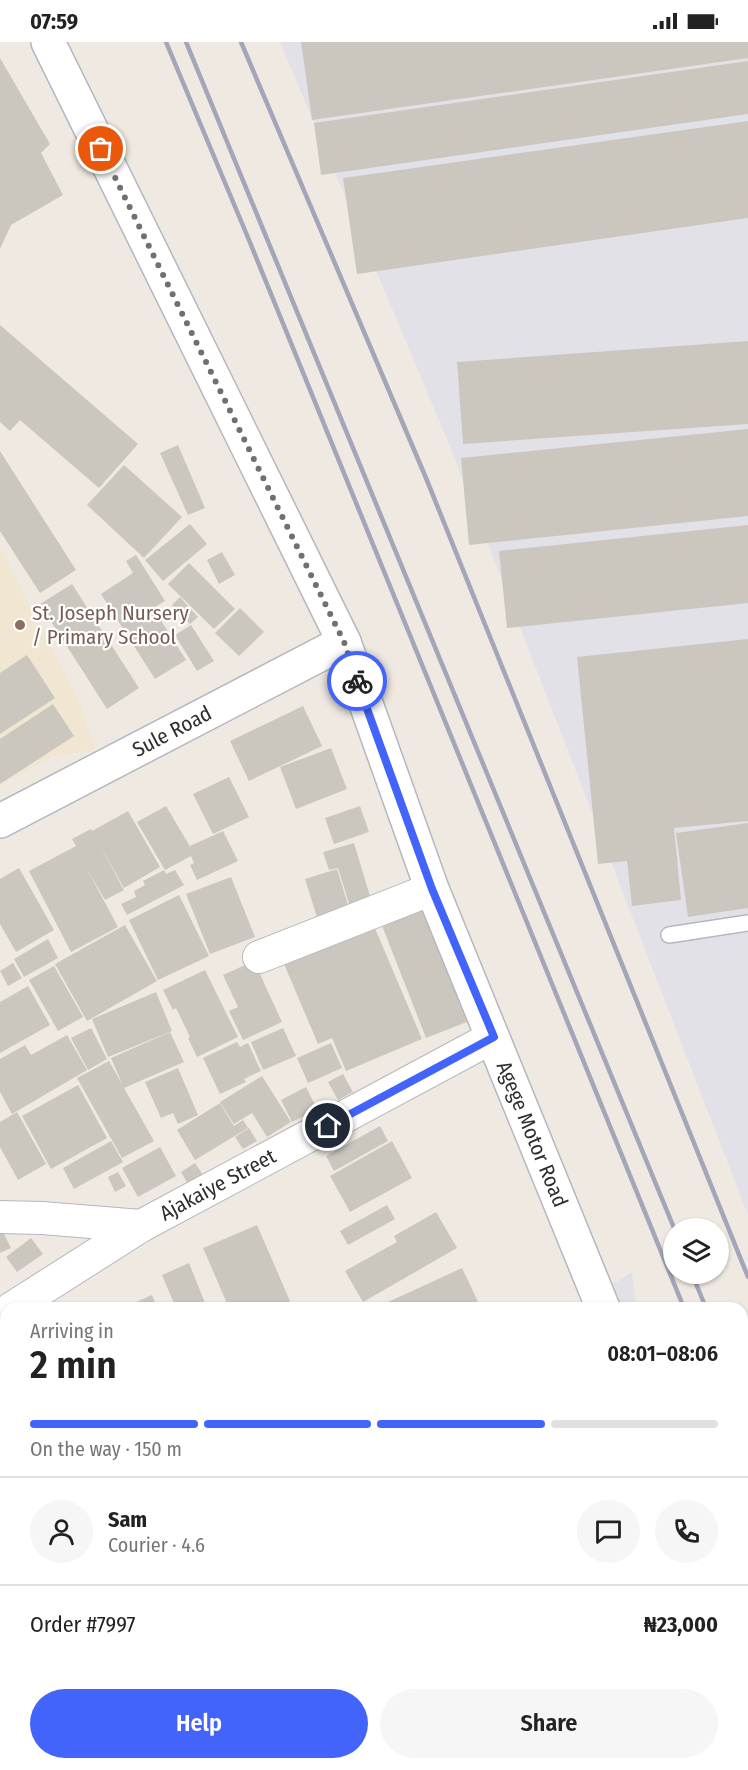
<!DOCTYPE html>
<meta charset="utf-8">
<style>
body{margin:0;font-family:"Fira Sans Condensed",sans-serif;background:#f6f6f6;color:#222;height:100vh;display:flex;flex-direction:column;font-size:22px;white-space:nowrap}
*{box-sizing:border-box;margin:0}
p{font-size:20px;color:#767676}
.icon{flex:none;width:33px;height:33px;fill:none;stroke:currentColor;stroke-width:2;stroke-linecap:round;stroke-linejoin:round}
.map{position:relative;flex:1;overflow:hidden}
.sheet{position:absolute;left:0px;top:1260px;width:748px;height:468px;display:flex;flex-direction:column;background:#fff;border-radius:18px 18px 0 0;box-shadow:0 2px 4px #0004}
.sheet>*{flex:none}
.controls{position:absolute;left:663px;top:1176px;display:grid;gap:12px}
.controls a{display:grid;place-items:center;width:66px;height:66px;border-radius:50%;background:#fff;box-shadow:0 2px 4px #0004;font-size:30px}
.pin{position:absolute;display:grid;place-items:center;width:51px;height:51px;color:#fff;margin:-26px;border:3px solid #fff;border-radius:50%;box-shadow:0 2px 6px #0007}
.courier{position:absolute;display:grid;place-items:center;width:60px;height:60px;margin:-30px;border:4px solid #4264fb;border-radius:50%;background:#fff;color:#222;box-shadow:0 2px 8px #0007}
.summary em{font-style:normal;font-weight:600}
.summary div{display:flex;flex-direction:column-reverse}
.summary{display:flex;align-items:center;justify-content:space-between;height:102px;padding:0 30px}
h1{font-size:39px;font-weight:600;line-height:45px}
.bar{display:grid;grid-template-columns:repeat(4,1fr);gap:9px 6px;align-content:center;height:72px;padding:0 30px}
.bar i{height:8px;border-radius:4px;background:#e0e0e0}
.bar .current{background:#4264fb}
.bar p{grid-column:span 4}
.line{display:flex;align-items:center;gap:15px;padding:0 30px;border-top:2px solid #e0e0e0}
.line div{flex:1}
.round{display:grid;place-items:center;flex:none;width:63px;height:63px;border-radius:32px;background:#f6f6f6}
.cta{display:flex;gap:12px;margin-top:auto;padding:12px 30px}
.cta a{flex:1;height:69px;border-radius:36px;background:#4264fb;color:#fff;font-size:24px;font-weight:600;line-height:69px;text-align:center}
.cta a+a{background:#f6f6f6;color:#222}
.status{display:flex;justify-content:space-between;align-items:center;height:42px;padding:0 30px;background:#fff;direction:ltr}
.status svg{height:16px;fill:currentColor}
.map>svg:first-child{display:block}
.industrial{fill:#e3e1e8}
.education{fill:#f0e6d1}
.building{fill:#cbc7bf}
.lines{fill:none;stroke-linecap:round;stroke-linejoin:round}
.service-casing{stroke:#b4b7c1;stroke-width:18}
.minor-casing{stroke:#b4b7c1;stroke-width:34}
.tertiary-casing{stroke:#b4b7c1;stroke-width:36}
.secondary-casing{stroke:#b4b7c1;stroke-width:36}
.service{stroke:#fff;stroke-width:15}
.minor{stroke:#fff;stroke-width:32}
.tertiary{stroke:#fff;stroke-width:33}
.secondary{stroke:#fff;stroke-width:33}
.rail{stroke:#a3a6b8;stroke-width:4.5}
.done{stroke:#726f6d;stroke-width:6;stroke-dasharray:0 10.8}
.route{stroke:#4264fb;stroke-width:8}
.education-dot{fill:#8d6e63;stroke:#fff;stroke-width:2}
.labels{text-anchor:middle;stroke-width:4.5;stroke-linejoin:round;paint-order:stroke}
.education-label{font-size:21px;fill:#785e54;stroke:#fff;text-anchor:start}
.street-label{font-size:21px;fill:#2e2e2e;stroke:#fff}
</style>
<div class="status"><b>07:59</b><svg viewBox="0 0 49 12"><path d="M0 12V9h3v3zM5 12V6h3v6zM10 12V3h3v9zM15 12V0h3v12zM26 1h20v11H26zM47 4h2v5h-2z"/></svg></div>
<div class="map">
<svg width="748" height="1728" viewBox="0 0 748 1728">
<rect width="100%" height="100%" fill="#efe9e1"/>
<g class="industrial">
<polygon points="280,0 748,0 748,1173 449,402"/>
<polygon points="632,1230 636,1266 574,1266"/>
<polygon points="6,1624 6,1722 665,1722 667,1728 0,1728 0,1628"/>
</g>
<polygon class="education" points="0,505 79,660 96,707 52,715 0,743"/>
<g class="building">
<polygon points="301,0 748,0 748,16 312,78"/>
<polygon points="0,16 50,102 41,111 63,153 11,183 0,207"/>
<polygon points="748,19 748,72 321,133 314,81"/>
<polygon points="748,79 748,176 357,232 343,136"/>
<polygon points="0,283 138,402 99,446 20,378 10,389 0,380"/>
<polygon points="748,299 748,382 463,402 457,320"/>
<polygon points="748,387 748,474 469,503 461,416"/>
<polygon points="178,403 205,466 188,473 160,411"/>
<polygon points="0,409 76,528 40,551 0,489"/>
<polygon points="124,423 182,475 144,516 87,463"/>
<polygon points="190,482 207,502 163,539 145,518"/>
<polygon points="748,483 748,561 507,586 499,509"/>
<polygon points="222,510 235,533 219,542 207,518"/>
<polygon points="136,513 165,559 153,566 186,618 155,637 101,552 133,531 126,519"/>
<polygon points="189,521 235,567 214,587 168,542"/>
<polygon points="72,542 139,646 107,667 40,562"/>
<polygon points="180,555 198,575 190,582 172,563"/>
<polygon points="240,566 264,590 239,614 215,591"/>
<polygon points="191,583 214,619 197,629 175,593"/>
<polygon points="748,597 748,779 674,786 681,858 632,864 627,819 598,822 577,615"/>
<polygon points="27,613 55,656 0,692 0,631"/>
<polygon points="53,662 74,694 0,742 0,697"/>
<polygon points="303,664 322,704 249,739 230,699"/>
<polygon points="331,706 347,747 296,767 280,725"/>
<polygon points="229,735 249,775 213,792 193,752"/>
<polygon points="166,764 195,813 190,804 223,789 238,819 197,838 190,823 194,821 191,814 165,828 137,780"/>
<polygon points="360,764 369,790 334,802 325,776"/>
<polygon points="128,769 160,825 124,846 99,802 124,848 105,858 87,827 118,885 71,910 29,829 76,804 72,797 91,787 92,789"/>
<polygon points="748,781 748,866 688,875 676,791"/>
<polygon points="354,801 372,861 351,868 338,826 329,828 323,810"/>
<polygon points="19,826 54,888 16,910 0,882 0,837"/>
<polygon points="337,827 349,866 317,875 305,837"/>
<polygon points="164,828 166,832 175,828 184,843 127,873 121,862 136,855 134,849 145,843 143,839"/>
<polygon points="231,835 255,895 210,912 186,852"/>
<polygon points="179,853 209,914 158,938 129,878"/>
<polygon points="422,865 467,980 426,996 381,881"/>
<polygon points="125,883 157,939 87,979 55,922"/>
<polygon points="374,884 422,997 346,1029 332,996 318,1002 284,922"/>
<polygon points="48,897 58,916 24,935 14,917"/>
<polygon points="254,919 282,980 243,998 229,969 238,965 223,933"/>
<polygon points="13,921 22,936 8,944 0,929"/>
<polygon points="54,924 83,975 58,989 29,938"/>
<polygon points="205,928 238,995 197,1015 188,996 190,995 176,966 173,968 163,948"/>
<polygon points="28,944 50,983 0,1011 0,960"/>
<polygon points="156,950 172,989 108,1015 92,977"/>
<polygon points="91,986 107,1017 88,1028 71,996"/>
<polygon points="283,986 296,1014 263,1028 251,1000"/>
<polygon points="170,990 184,1020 124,1046 154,1099 122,1116 77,1036 109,1019 123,1044 111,1016"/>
<polygon points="67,993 87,1028 12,1072 0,1050 0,1017 25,1003 31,1013"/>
<polygon points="237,1000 240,1005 248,1001 261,1029 244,1037 246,1040 220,1052 203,1016"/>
<polygon points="331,1001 342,1026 308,1041 297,1016"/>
<polygon points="178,1026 198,1073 178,1082 173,1071 161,1076 145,1040"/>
<polygon points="343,1032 353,1050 338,1058 328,1040"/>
<polygon points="262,1034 291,1080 267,1095 252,1071 234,1082 220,1060"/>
<polygon points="78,1043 107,1096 51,1127 22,1074"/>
<polygon points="306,1045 317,1067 292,1080 281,1058"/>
<polygon points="220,1061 234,1084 243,1078 248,1086 195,1118 177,1088"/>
<polygon points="17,1070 46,1122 18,1138 0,1105 0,1080"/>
<polygon points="380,1084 388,1099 334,1129 326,1114"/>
<polygon points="249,1086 257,1099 243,1107 235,1095"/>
<polygon points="111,1099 123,1120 74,1147 63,1126"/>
<polygon points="392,1099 412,1136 350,1170 330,1134"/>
<polygon points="160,1105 176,1134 138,1155 122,1126"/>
<polygon points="195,1121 203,1133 188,1142 181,1130"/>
<polygon points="118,1130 126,1144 115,1150 108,1135"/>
<polygon points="387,1163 395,1177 348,1203 340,1189"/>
<polygon points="436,1170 457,1206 363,1260 345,1229 397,1200 394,1194"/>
<polygon points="257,1183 293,1266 229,1266 203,1206"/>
<polygon points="0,1184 11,1206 0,1211"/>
<polygon points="31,1196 43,1212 17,1230 6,1215"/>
<polygon points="189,1221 207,1266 176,1266 162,1233"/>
<polygon points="462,1226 481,1266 375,1266"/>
<polygon points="152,1253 157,1265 163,1262 164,1266 123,1266"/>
<polygon points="6,1342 6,1437 0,1439 0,1395 3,1394 0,1387 0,1344"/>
<polygon points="6,1456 6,1477 0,1465 0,1459"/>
<polygon points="0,1497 6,1509 6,1557 0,1560"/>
<polygon points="67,1722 231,1722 234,1728 70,1728"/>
<polygon points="251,1722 311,1722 314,1728 254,1728"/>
<polygon points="325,1722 336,1722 338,1727 327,1728"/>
<polygon points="340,1722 370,1722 356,1728 342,1728"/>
<polygon points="508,1722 510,1722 513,1728 494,1728"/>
</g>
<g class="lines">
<defs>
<polyline id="service" points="669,893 748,881"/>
<g id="minor">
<polyline points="259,915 432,847"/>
<polyline points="0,1175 42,1176 141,1184"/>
<path id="s1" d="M 12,1266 L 141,1184 L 493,995"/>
<polyline points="0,1619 6,1615"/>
</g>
<g id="tertiary">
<path id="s2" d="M 0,779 L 344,600"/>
</g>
<g id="secondary">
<path id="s3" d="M 48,0 L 344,600 L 432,847 L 603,1266"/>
<polyline points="742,1613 748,1626"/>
</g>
</defs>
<use href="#service" class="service-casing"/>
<use href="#minor" class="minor-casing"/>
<use href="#tertiary" class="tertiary-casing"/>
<use href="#secondary" class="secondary-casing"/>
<use href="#service" class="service"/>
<use href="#minor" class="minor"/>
<use href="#tertiary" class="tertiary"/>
<use href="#secondary" class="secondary"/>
<g class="rail">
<polyline points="166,0 249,198 684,1266"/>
<polyline points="186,0 674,1186"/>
<polyline points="241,0 426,436 748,1235"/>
<polyline points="692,1232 706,1266"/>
<polyline points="742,1354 748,1368"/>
<polyline points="742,1409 748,1422"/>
</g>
</g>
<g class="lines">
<polyline class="done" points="101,107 344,600 357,639"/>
<polyline class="route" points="328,1084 494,995 432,847 357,639"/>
</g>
<circle class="education-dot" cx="20" cy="583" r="6"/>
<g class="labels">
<g class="education-label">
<text x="32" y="578">St. Joseph Nursery<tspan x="32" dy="24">/ Primary School</tspan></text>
</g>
<g class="street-label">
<text dy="7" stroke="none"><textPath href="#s2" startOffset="194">Sule Road</textPath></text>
<text dy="7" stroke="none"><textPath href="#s3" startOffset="1196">Agege Motor Road</textPath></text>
<text dy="7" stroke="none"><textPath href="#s1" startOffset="240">Ajakaiye Street</textPath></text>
</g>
</g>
</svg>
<div class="controls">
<a><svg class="icon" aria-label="layers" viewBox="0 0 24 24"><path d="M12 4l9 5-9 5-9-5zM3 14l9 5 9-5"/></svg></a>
</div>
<div class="pin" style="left:101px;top:107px;background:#ea580c"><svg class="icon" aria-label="bag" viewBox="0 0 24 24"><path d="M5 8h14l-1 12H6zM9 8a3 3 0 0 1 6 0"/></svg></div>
<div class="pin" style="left:328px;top:1084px;background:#1f2937"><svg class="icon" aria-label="home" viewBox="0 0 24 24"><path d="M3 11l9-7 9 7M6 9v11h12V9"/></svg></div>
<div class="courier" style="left:357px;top:639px"><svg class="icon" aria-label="bike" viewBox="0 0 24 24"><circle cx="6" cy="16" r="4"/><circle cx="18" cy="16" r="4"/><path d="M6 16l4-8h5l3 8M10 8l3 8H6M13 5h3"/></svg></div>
<section class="sheet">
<div class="summary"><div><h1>2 min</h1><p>Arriving in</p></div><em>08:01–08:06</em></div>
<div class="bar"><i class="current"></i><i class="current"></i><i class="current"></i><i></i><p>On the way · 150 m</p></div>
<div class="line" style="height:108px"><a class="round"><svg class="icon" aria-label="person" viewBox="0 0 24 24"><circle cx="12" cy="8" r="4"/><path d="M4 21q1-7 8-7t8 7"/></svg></a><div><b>Sam</b><p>Courier · 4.6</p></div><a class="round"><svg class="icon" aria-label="chat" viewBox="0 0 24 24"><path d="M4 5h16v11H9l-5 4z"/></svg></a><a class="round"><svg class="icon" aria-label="phone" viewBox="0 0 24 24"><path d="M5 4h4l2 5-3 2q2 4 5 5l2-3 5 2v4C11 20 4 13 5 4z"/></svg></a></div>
<div class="line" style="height:78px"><div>Order #7997</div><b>₦23,000</b></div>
<div class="cta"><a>Help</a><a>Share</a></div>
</section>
</div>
